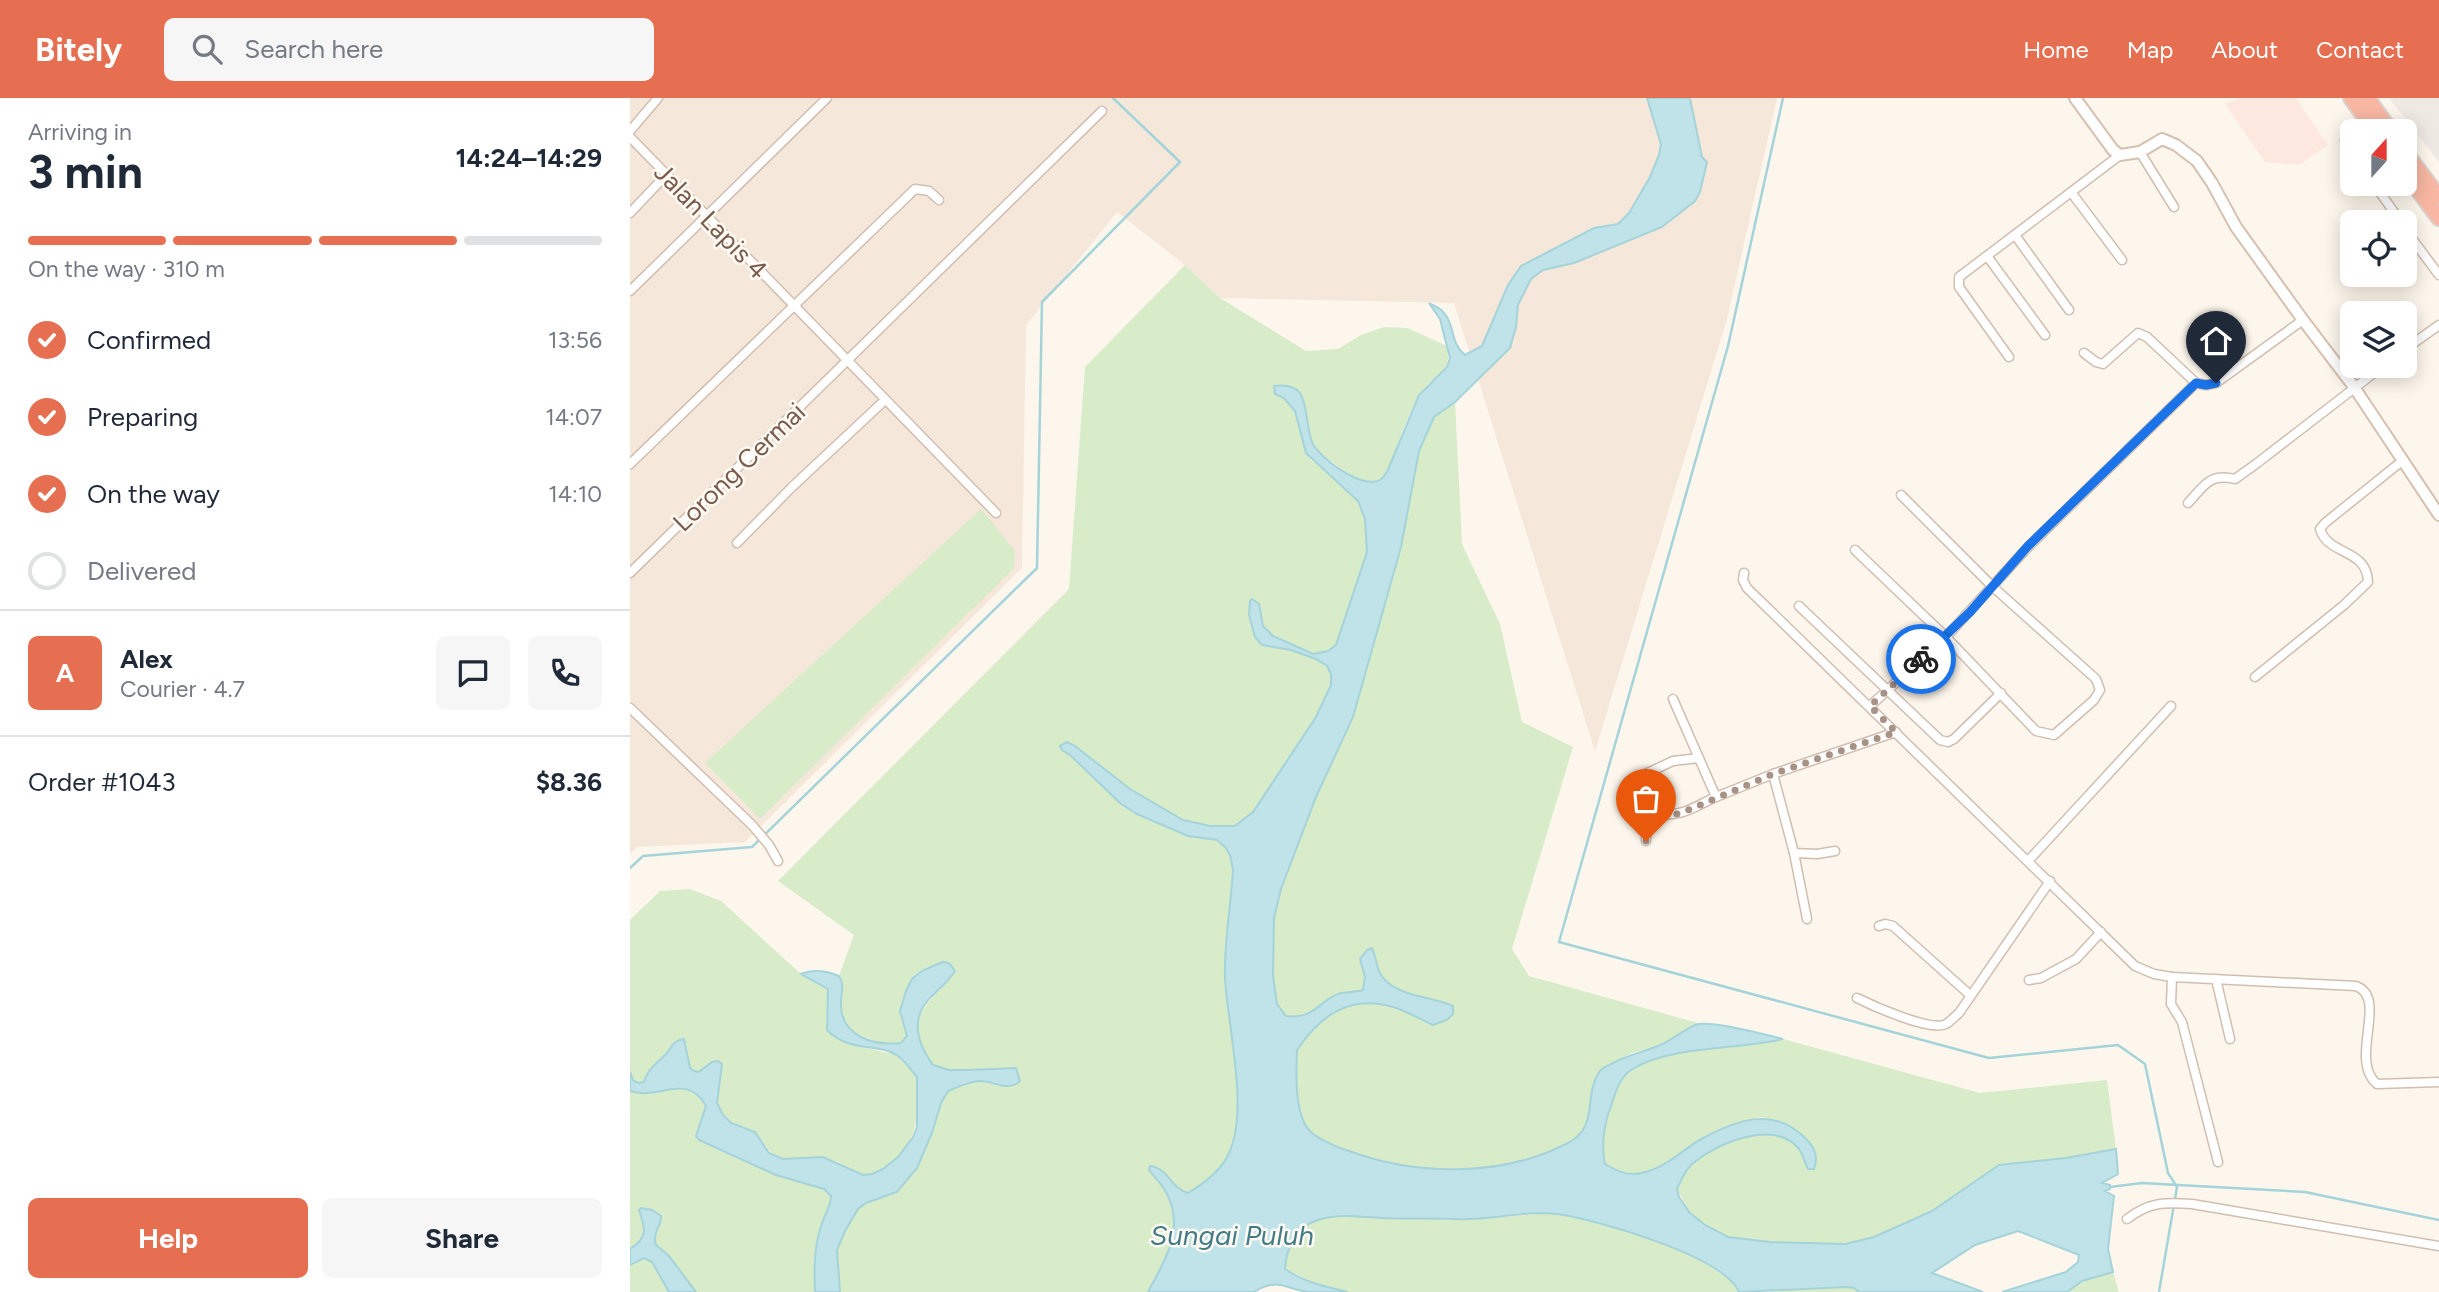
<!DOCTYPE html>
<meta charset="utf-8">
<style>
body{margin:0;font-family:Figtree,sans-serif;background:#f6f6f7;color:#1f2937;height:100vh;display:flex;flex-direction:column;font-size:26px;white-space:nowrap}
*{box-sizing:border-box;margin:0}
p{font-size:23px;color:#747a83}
.icon{flex:none;width:38px;height:38px;fill:none;stroke:currentColor;stroke-width:2;stroke-linecap:round;stroke-linejoin:round}
.map{position:relative;flex:1;overflow:hidden}
.details{display:flex;flex-direction:column;background:#fff;width:630px}
.details>*{flex:none}
.needle{width:46px;rotate:21deg}
.buttons{position:absolute;left:1710px;top:21px;display:grid;gap:14px}
.buttons a{display:grid;place-items:center;width:77px;height:77px;border-radius:10px;background:#fff;box-shadow:0 4px 18px #0003;font-size:35px}
.pin{position:absolute;display:grid;place-items:center;width:60px;height:60px;color:#fff;margin:-72px -30px;border-radius:50% 50% 50% 0;rotate:-45deg;box-shadow:0 0 7px #0007}
.pin .icon{rotate:45deg}
.courier{position:absolute;display:grid;place-items:center;width:70px;height:70px;margin:-35px;border:5px solid #1a73e8;border-radius:50%;background:#fff;color:#222;box-shadow:0 2px 9px #0007}
.overview em{font-style:normal;font-weight:700}
.overview div{display:flex;flex-direction:column-reverse}
.overview{display:flex;align-items:center;justify-content:space-between;height:119px;padding:0 28px}
h1{font-size:46px;font-weight:700;line-height:52px}
.bar{display:grid;grid-template-columns:repeat(4,1fr);gap:10px 7px;align-content:center;height:84px;padding:0 28px}
.bar i{height:9px;border-radius:5px;background:#e0e1e3}
.bar .on{background:#e76f51}
.bar p{grid-column:span 4}
.line{display:flex;align-items:center;gap:18px;padding:0 28px;border-top:2px solid #e0e1e3}
.line div{flex:1}
.round{display:grid;place-items:center;flex:none;width:74px;height:74px;border-radius:10px;background:#f6f6f7}
ol{padding:0 28px;list-style:none}
li{display:flex;align-items:center;gap:21px;height:77px}
li p{margin-inline-start:auto}
li .icon{padding:7px;border-radius:50%;background:#e76f51;color:#fff;stroke-width:4}
li:last-child{color:#747a83}
li i{width:38px;height:38px;border:4px solid #e0e1e3;border-radius:50%}
.action{display:flex;gap:14px;margin-top:auto;padding:14px 28px}
.action a{flex:1;height:80px;border-radius:10px;background:#e76f51;color:#fff;font-size:28px;font-weight:700;line-height:80px;text-align:center}
.action a+a{background:#f6f6f7;color:#1f2937}
header{display:flex;align-items:center;gap:42px;box-sizing:border-box;height:98px;padding:0 35px;background:#e76f51;color:#fff}
header strong{font-size:33px}
nav{display:flex;gap:38px;margin-inline-start:auto;font-size:24px}
.search{width:490px;height:63px;background:#f6f6f7;display:flex;align-items:center;gap:18px;box-sizing:border-box;padding:0 24px;border-radius:10px;color:#747a83;font-size:26px}
main{display:flex;flex:1;min-height:0}
.map>svg:first-child{display:block}
.residential{fill:#f5e8da}
.commercial{fill:#fde8e0}
.industrial{fill:#efe9e4}
.green{fill:#d8ecc9}
.water{fill:#bfe3e8;stroke:#a5d3da;stroke-width:2}
.lines{fill:none;stroke-linecap:round;stroke-linejoin:round}
.stream{stroke:#a5d3da;stroke-width:2.5}
.street-casing{stroke:#d1beb0;stroke-width:11}
.secondary-casing{stroke:#d6c0b0;stroke-width:14}
.highway-casing{stroke:#dad1cd;stroke-width:18}
.street{stroke:#fff;stroke-width:8}
.secondary{stroke:#fff;stroke-width:10}
.highway{stroke:#f7b7a3;stroke-width:14}
.done{stroke:#a89285;stroke-width:7;stroke-dasharray:0 12.6}
.route{stroke:#1a73e8;stroke-width:9}
.labels{text-anchor:middle;stroke-width:5;stroke-linejoin:round;paint-order:stroke}
.street-label{font-size:26px;fill:#7a5c4d;stroke:#fffaf3}
.water-label{font-size:28px;font-style:italic;fill:#437c86;stroke:#fffaf3}
</style>
<header>
<strong>Bitely</strong>
<div class="search"><svg class="icon" aria-label="search" viewBox="0 0 24 24"><circle cx="10" cy="10" r="6"/><path d="M15 15l6 6"/></svg>Search here</div>
<nav><a>Home</a><a>Map</a><a>About</a><a>Contact</a></nav>
</header>
<main>
<section class="details">
<div class="overview"><div><h1>3 min</h1><p>Arriving in</p></div><em>14:24–14:29</em></div>
<div class="bar"><i class="on"></i><i class="on"></i><i class="on"></i><i></i><p>On the way · 310 m</p></div>
<ol>
<li><svg class="icon" aria-label="check" viewBox="0 0 24 24"><path d="M5 12l5 5 9-10"/></svg>Confirmed<p>13:56</p></li>
<li><svg class="icon" aria-label="check" viewBox="0 0 24 24"><path d="M5 12l5 5 9-10"/></svg>Preparing<p>14:07</p></li>
<li><svg class="icon" aria-label="check" viewBox="0 0 24 24"><path d="M5 12l5 5 9-10"/></svg>On the way<p>14:10</p></li>
<li><i></i>Delivered</li>
</ol>
<div class="line" style="height:126px"><b class="round" style="background:#e76f51;color:#fff">A</b><div><b>Alex</b><p>Courier · 4.7</p></div><a class="round"><svg class="icon" aria-label="chat" viewBox="0 0 24 24"><path d="M4 5h16v11H9l-5 4z"/></svg></a><a class="round"><svg class="icon" aria-label="phone" viewBox="0 0 24 24"><path d="M5 4h4l2 5-3 2q2 4 5 5l2-3 5 2v4C11 20 4 13 5 4z"/></svg></a></div>
<div class="line" style="height:91px"><div>Order #1043</div><b>$8.36</b></div>
<div class="action"><a>Help</a><a>Share</a></div>
</section>
<div class="map">
<svg width="1809" height="1194" viewBox="0 0 1809 1194">
<rect width="100%" height="100%" fill="#fdf6ec"/>
<polygon class="residential" points="0,0 1147,0 1097,221 965,653 824,205 590,200 555,167 487,114 396,227 392,470 115,744 7,749 0,756"/>
<polygon class="commercial" points="1610,0 1666,0 1698,47 1669,67 1635,64 1595,6"/>
<polygon class="industrial" points="1759,0 1809,0 1809,64"/>
<g class="green">
<path d="M 555,167 L 590,200 L 676,253 L 708,251 L 731,237 L 754,229 L 777,230 L 817,248 C 824,275 801,277 789,297 C 776,319 767,350 757,374 L 750,382 L 740,384 L 725,380 L 692,357 L 682,345 L 676,316 L 661,289 L 648,287 L 665,313 L 672,343 L 681,362 L 701,376 L 728,403 L 735,421 L 737,454 L 706,547 L 698,553 L 683,556 L 643,537 L 633,528 L 631,515 L 619,517 L 625,539 L 632,546 L 661,552 L 686,561 L 697,568 L 701,576 L 701,587 L 686,619 L 655,667 L 623,714 L 605,728 L 580,728 L 553,722 L 500,691 L 445,648 L 437,644 L 432,652 L 440,657 L 470,685 L 558,738 L 587,742 L 595,749 L 600,757 L 603,772 C 600,807 594,844 595,879 C 597,927 621,1018 597,1059 C 588,1074 573,1086 558,1095 C 544,1091 541,1078 529,1070 L 519,1072 C 524,1079 532,1086 536,1094 C 556,1131 535,1161 518,1194 L 210,1194 L 207,1152 L 215,1133 L 228,1111 L 236,1105 L 267,1094 L 287,1070 L 302,1035 L 311,1005 L 318,993 L 350,983 L 369,988 L 386,987 L 390,983 L 389,975 L 358,971 L 319,972 L 303,967 C 275,926 290,911 320,881 L 312,864 L 292,873 L 271,919 L 277,938 L 274,944 C 262,948 248,945 237,940 C 191,924 223,901 209,878 L 224,837 L 148,783 L 439,491 L 455,269 Z"/>
<path d="M 825,304 L 832,446 L 870,526 L 892,624 L 943,649 L 882,851 L 899,878 L 1068,925 C 1056,933 1044,941 1031,947 C 1020,952 1006,952 996,958 C 986,964 972,979 965,988 C 952,1005 972,1028 937,1046 C 872,1079 786,1078 719,1053 C 707,1049 691,1043 681,1034 C 664,1019 666,974 667,952 C 699,905 738,891 789,921 L 817,905 C 802,903 764,893 754,881 C 747,872 747,860 742,850 L 732,869 L 735,879 L 734,892 C 726,894 719,894 711,896 C 689,901 686,922 656,918 L 647,906 L 643,878 L 644,820 L 651,791 L 686,699 L 723,619 L 771,449 L 789,353 L 804,319 Z"/>
<polygon points="351,411 385,453 384,470 130,721 75,665"/>
<path d="M 60,791 L 91,803 L 171,876 L 198,891 L 196,924 L 202,937 L 218,946 L 267,957 L 287,979 C 287,1015 292,1041 259,1066 C 253,1071 244,1077 235,1077 C 224,1076 216,1067 206,1063 C 202,1062 195,1062 190,1061 C 178,1059 165,1063 153,1061 C 137,1057 134,1041 122,1033 C 111,1025 100,1030 91,1014 C 84,1000 90,981 92,966 L 88,963 L 82,964 L 69,974 L 64,973 L 60,970 L 56,947 L 42,946 C 35,961 18,967 14,984 L 8,985 L 3,982 L 0,974 L 0,822 L 30,793 Z"/>
<path d="M 1153,941 L 1350,995 L 1477,982 L 1486,1051 L 1436,1060 L 1369,1067 L 1302,1113 L 1244,1139 L 1215,1146 L 1140,1144 L 1098,1139 L 1075,1127 L 1060,1115 L 1047,1091 C 1051,1083 1054,1074 1060,1067 C 1084,1046 1143,1020 1169,1051 C 1172,1055 1173,1062 1175,1066 L 1187,1058 L 1131,1019 C 1112,1025 1092,1031 1074,1040 C 1041,1057 1015,1092 975,1066 C 972,1048 974,1026 981,1008 C 985,995 990,980 1002,972 C 1039,947 1110,952 1153,941 Z"/>
<path d="M 51,989 C 64,993 69,997 76,1008 L 71,1027 L 78,1047 L 146,1077 L 194,1091 L 201,1098 C 201,1110 193,1118 190,1130 C 186,1149 184,1174 185,1194 L 66,1194 L 39,1158 L 26,1147 L 25,1135 L 31,1118 L 17,1110 L 9,1115 L 14,1129 L 11,1144 L 0,1151 L 0,993 L 24,995 Z"/>
<path d="M 925,1115 C 945,1120 965,1122 985,1128 C 1013,1137 1098,1168 1109,1194 L 718,1194 L 694,1189 L 655,1171 L 656,1156 L 669,1132 L 687,1122 L 717,1117 L 832,1122 Z"/>
<polygon points="14,1160 22,1164 39,1194 0,1194 0,1167"/>
<polygon points="1483,1174 1489,1194 1437,1194 1452,1183"/>
<polygon points="1216,1189 1224,1190 1229,1194 1138,1194 1149,1191"/>
</g>
<g class="water">
<path d="M 1017,0 L 1060,0 L 1072,59 L 1077,64 L 1070,94 L 1065,103 L 1032,129 L 944,165 L 913,172 L 901,181 L 888,207 L 886,229 L 880,250 L 825,304 L 804,319 L 789,353 L 771,449 L 723,619 L 686,699 L 651,791 L 644,820 L 643,878 L 647,906 L 656,918 C 686,922 689,901 711,895 C 719,894 726,894 733,892 L 735,879 L 730,861 L 737,852 L 742,850 C 746,858 746,869 751,877 C 765,899 802,898 823,908 L 823,916 L 817,922 L 803,927 C 789,921 777,913 763,909 C 719,896 690,918 667,952 C 666,974 664,1019 681,1034 C 691,1043 707,1049 719,1053 C 787,1078 871,1079 936,1046 C 971,1029 952,998 970,973 C 973,969 979,967 983,965 C 998,957 1013,954 1028,948 C 1041,943 1052,933 1065,927 C 1079,921 1136,937 1153,941 C 1110,952 1039,947 1001,972 C 989,980 985,996 981,1008 C 974,1026 971,1048 975,1066 C 986,1073 999,1078 1011,1075 C 1035,1071 1053,1051 1073,1040 C 1107,1022 1142,1009 1173,1038 C 1184,1048 1189,1057 1184,1071 L 1178,1071 C 1175,1065 1173,1057 1169,1051 C 1144,1020 1084,1046 1061,1067 C 1054,1074 1051,1083 1047,1091 L 1049,1099 L 1060,1115 L 1075,1127 L 1098,1139 L 1140,1144 L 1215,1146 L 1244,1139 L 1302,1113 L 1369,1067 L 1436,1060 L 1486,1051 L 1488,1076 L 1472,1085 L 1480,1087 L 1480,1091 L 1475,1093 L 1484,1098 L 1478,1151 L 1483,1174 L 1452,1183 L 1437,1194 L 1372,1194 L 1436,1174 L 1448,1164 L 1449,1157 L 1388,1133 L 1345,1147 L 1302,1175 L 1353,1194 L 1229,1194 L 1224,1190 L 1216,1189 L 1109,1194 C 1094,1158 965,1121 927,1116 C 894,1112 859,1123 826,1121 C 801,1120 776,1121 751,1120 C 730,1119 709,1115 688,1122 C 667,1128 656,1150 655,1171 C 674,1184 696,1189 718,1194 C 705,1194 691,1194 678,1194 C 655,1191 648,1179 624,1194 L 518,1194 C 535,1162 556,1131 536,1094 C 532,1086 524,1079 519,1072 L 520,1068 C 539,1070 541,1091 558,1095 C 573,1086 589,1074 597,1059 C 621,1017 597,927 595,879 C 594,844 601,807 603,772 L 600,757 L 595,749 L 587,742 L 558,738 L 507,716 L 490,705 L 440,657 L 432,652 L 430,648 L 437,644 L 445,648 L 500,691 L 553,722 L 580,728 L 605,728 L 623,714 L 686,619 L 701,587 L 701,576 L 697,568 L 686,561 L 661,552 L 632,547 L 625,539 L 619,517 L 620,503 L 622,501 L 629,506 L 633,528 L 643,538 L 683,556 L 698,553 L 706,547 L 737,454 L 735,421 L 728,403 L 676,355 L 665,313 L 654,300 L 645,296 L 644,288 C 653,287 664,287 670,295 C 678,308 676,329 682,344 C 688,359 732,392 750,382 C 753,380 755,377 757,374 L 789,297 L 817,269 L 820,260 L 810,221 L 799,205 C 804,208 811,210 814,215 C 825,227 820,245 835,257 L 852,248 L 878,187 L 891,168 L 964,130 L 988,126 L 999,115 L 1020,79 L 1029,57 L 1031,46 Z"/>
<path d="M 312,864 L 319,865 L 325,873 C 317,886 304,894 295,906 C 281,926 290,949 303,967 L 319,972 L 339,972 L 386,970 L 390,983 C 379,994 365,984 351,983 C 340,983 328,989 318,993 L 311,1005 L 302,1035 L 287,1070 L 267,1094 L 236,1105 L 228,1111 L 215,1133 L 207,1152 L 210,1194 L 185,1194 C 184,1171 184,1150 191,1128 C 194,1117 201,1109 201,1098 L 194,1091 L 146,1077 L 69,1042 L 66,1038 L 76,1008 C 57,973 29,1003 0,993 L 0,974 L 3,982 L 8,985 L 14,984 C 18,970 27,966 36,956 C 43,948 42,943 54,941 L 60,970 L 64,973 L 69,974 L 82,964 L 88,963 L 92,966 L 87,1005 L 93,1017 L 101,1025 L 125,1034 L 139,1055 L 153,1061 L 193,1059 L 233,1077 L 242,1076 L 253,1071 L 268,1059 L 283,1039 L 287,1029 L 287,979 C 281,972 275,963 268,958 C 249,944 221,956 197,932 L 198,891 L 171,876 C 183,871 197,873 209,878 C 215,887 211,894 211,905 C 210,938 243,948 271,945 L 277,938 L 270,913 L 276,893 L 282,881 L 292,873 Z"/>
<path d="M 11,1110 L 22,1112 L 31,1118 C 32,1128 22,1133 26,1147 L 39,1158 L 66,1194 L 39,1194 L 22,1164 L 14,1160 L 0,1167 L 0,1151 C 19,1139 15,1130 9,1112 Z"/>
</g>
<g class="lines">
<g class="stream">
<polyline points="1153,0 1098,248 929,844 1359,960 1488,947 1515,966 1538,1075 1547,1089 1529,1194"/>
<polyline points="0,770 13,758 122,749 407,470 412,204 550,64 483,0"/>
<polyline points="1480,1089 1512,1085 1675,1094 1809,1122"/>
</g>
<defs>
<g id="street">
<polyline points="0,33 28,0"/>
<polyline points="0,39 366,415"/>
<polyline points="1715,43 1722,53"/>
<polyline points="1510,54 1544,109"/>
<polyline points="1744,86 1771,124"/>
<polyline points="1441,94 1492,162"/>
<polyline points="0,115 36,77"/>
<polyline points="1774,130 1809,177"/>
<polyline points="1385,137 1439,212"/>
<polyline points="1357,158 1415,237"/>
<polyline points="0,193 197,0"/>
<polyline points="1774,252 1809,227"/>
<polyline points="1454,255 1466,264 1473,266 1508,235 1517,239 1566,285"/>
<polyline points="1379,259 1329,189 1329,179 1490,57"/>
<polyline points="0,366 285,91 299,93 309,102"/>
<path d="M 1558,405 C 1574,388 1579,375 1605,381 L 1626,366 L 1753,268"/>
<polyline points="107,445 162,389 255,302"/>
<polyline points="1225,452 1316,539 1406,633 1424,637 1464,602 1470,592 1466,581 1363,489 1271,397"/>
<polyline points="0,475 472,13"/>
<path d="M 1114,475 L 1113,482 L 1117,490 L 1505,868 L 1524,876 L 1542,879 L 1726,888 C 1759,900 1718,962 1747,986 L 1809,984"/>
<polyline points="1169,508 1310,642 1318,644 1324,641 1371,595"/>
<path d="M 1625,579 L 1714,507 L 1738,484 C 1737,450 1698,458 1690,431 L 1695,425 L 1772,363"/>
<polyline points="1043,601 1086,699 1143,676 1266,634"/>
<polyline points="1240,608 1316,539 1399,448 1566,285 1576,287 1586,285 1673,222"/>
<polyline points="0,610 122,727 139,747 148,763"/>
<polyline points="1143,676 1164,755 1187,756 1205,753"/>
<polyline points="998,684 1043,663 1069,660"/>
<path d="M 1016,743 C 1017,710 1026,720 1049,715 C 1061,713 1074,704 1086,699"/>
<polyline points="1164,755 1177,821"/>
<polyline points="1399,762 1541,608"/>
<polyline points="1249,828 1255,826 1263,828 1340,897"/>
<polyline points="1542,879 1541,906 1552,924 1588,1064"/>
<polyline points="1586,881 1600,941"/>
<polyline points="1399,882 1411,880 1446,861 1471,834"/>
<path d="M 1227,900 C 1243,908 1301,934 1316,926 C 1320,924 1325,918 1329,915 L 1420,783"/>
<path d="M 1497,1121 C 1519,1104 1535,1104 1562,1106 L 1809,1148"/>
</g>
<polyline id="secondary" points="1445,0 1483,52 1490,57 1510,54 1532,41 1546,47 1567,63 1582,85 1606,129 1673,222 1724,289 1809,417"/>
<g id="highway">
<polyline points="1721,0 1745,33"/>
<polyline points="1737,0 1761,33"/>
<polyline points="1774,53 1809,99"/>
<polyline points="1774,73 1809,120"/>
</g>
</defs>
<use href="#street" class="street-casing"/>
<use href="#secondary" class="secondary-casing"/>
<use href="#highway" class="highway-casing"/>
<use href="#street" class="street"/>
<use href="#secondary" class="secondary"/>
<use href="#highway" class="highway"/>
</g>
<g class="lines">
<polyline class="done" points="1016,743 1016,732 1020,722 1030,716 1049,716 1143,676 1266,634 1240,608 1291,561"/>
<polyline class="route" points="1291,561 1340,514 1398,448 1566,285 1576,287 1586,285"/>
</g>
<g class="labels">
<g class="street-label">
<text transform="translate(81 123) rotate(46)" y="9">Jalan Lapis 4</text>
<text transform="translate(109 369) rotate(-44)" y="9">Lorong Cermai</text>
</g>
<g class="water-label">
<text x="602" y="1147">Sungai Puluh</text>
</g>
</g>
</svg>
<div class="buttons">
<a><svg class="needle" viewBox="-14 -14 28 28"><path d="M0-13l5 13h-10z" fill="#e53935"/><path d="M0 13l5-13h-10z" fill="#747a83"/></svg></a>
<a><svg class="icon" aria-label="locate" viewBox="0 0 24 24"><circle cx="12" cy="12" r="6"/><path d="M12 2v4M12 18v4M2 12h4M18 12h4"/></svg></a>
<a><svg class="icon" aria-label="layers" viewBox="0 0 24 24"><path d="M12 4l9 5-9 5-9-5zM3 14l9 5 9-5"/></svg></a>
</div>
<div class="pin" style="left:1016px;top:743px;background:#ea580c"><svg class="icon" aria-label="bag" viewBox="0 0 24 24"><path d="M5 8h14l-1 12H6zM9 8a3 3 0 0 1 6 0"/></svg></div>
<div class="pin" style="left:1586px;top:285px;background:#1f2937"><svg class="icon" aria-label="home" viewBox="0 0 24 24"><path d="M3 11l9-7 9 7M6 9v11h12V9"/></svg></div>
<div class="courier" style="left:1291px;top:561px"><svg class="icon" aria-label="bike" viewBox="0 0 24 24"><circle cx="6" cy="16" r="4"/><circle cx="18" cy="16" r="4"/><path d="M6 16l4-8h5l3 8M10 8l3 8H6M13 5h3"/></svg></div>
</div>
</main>
